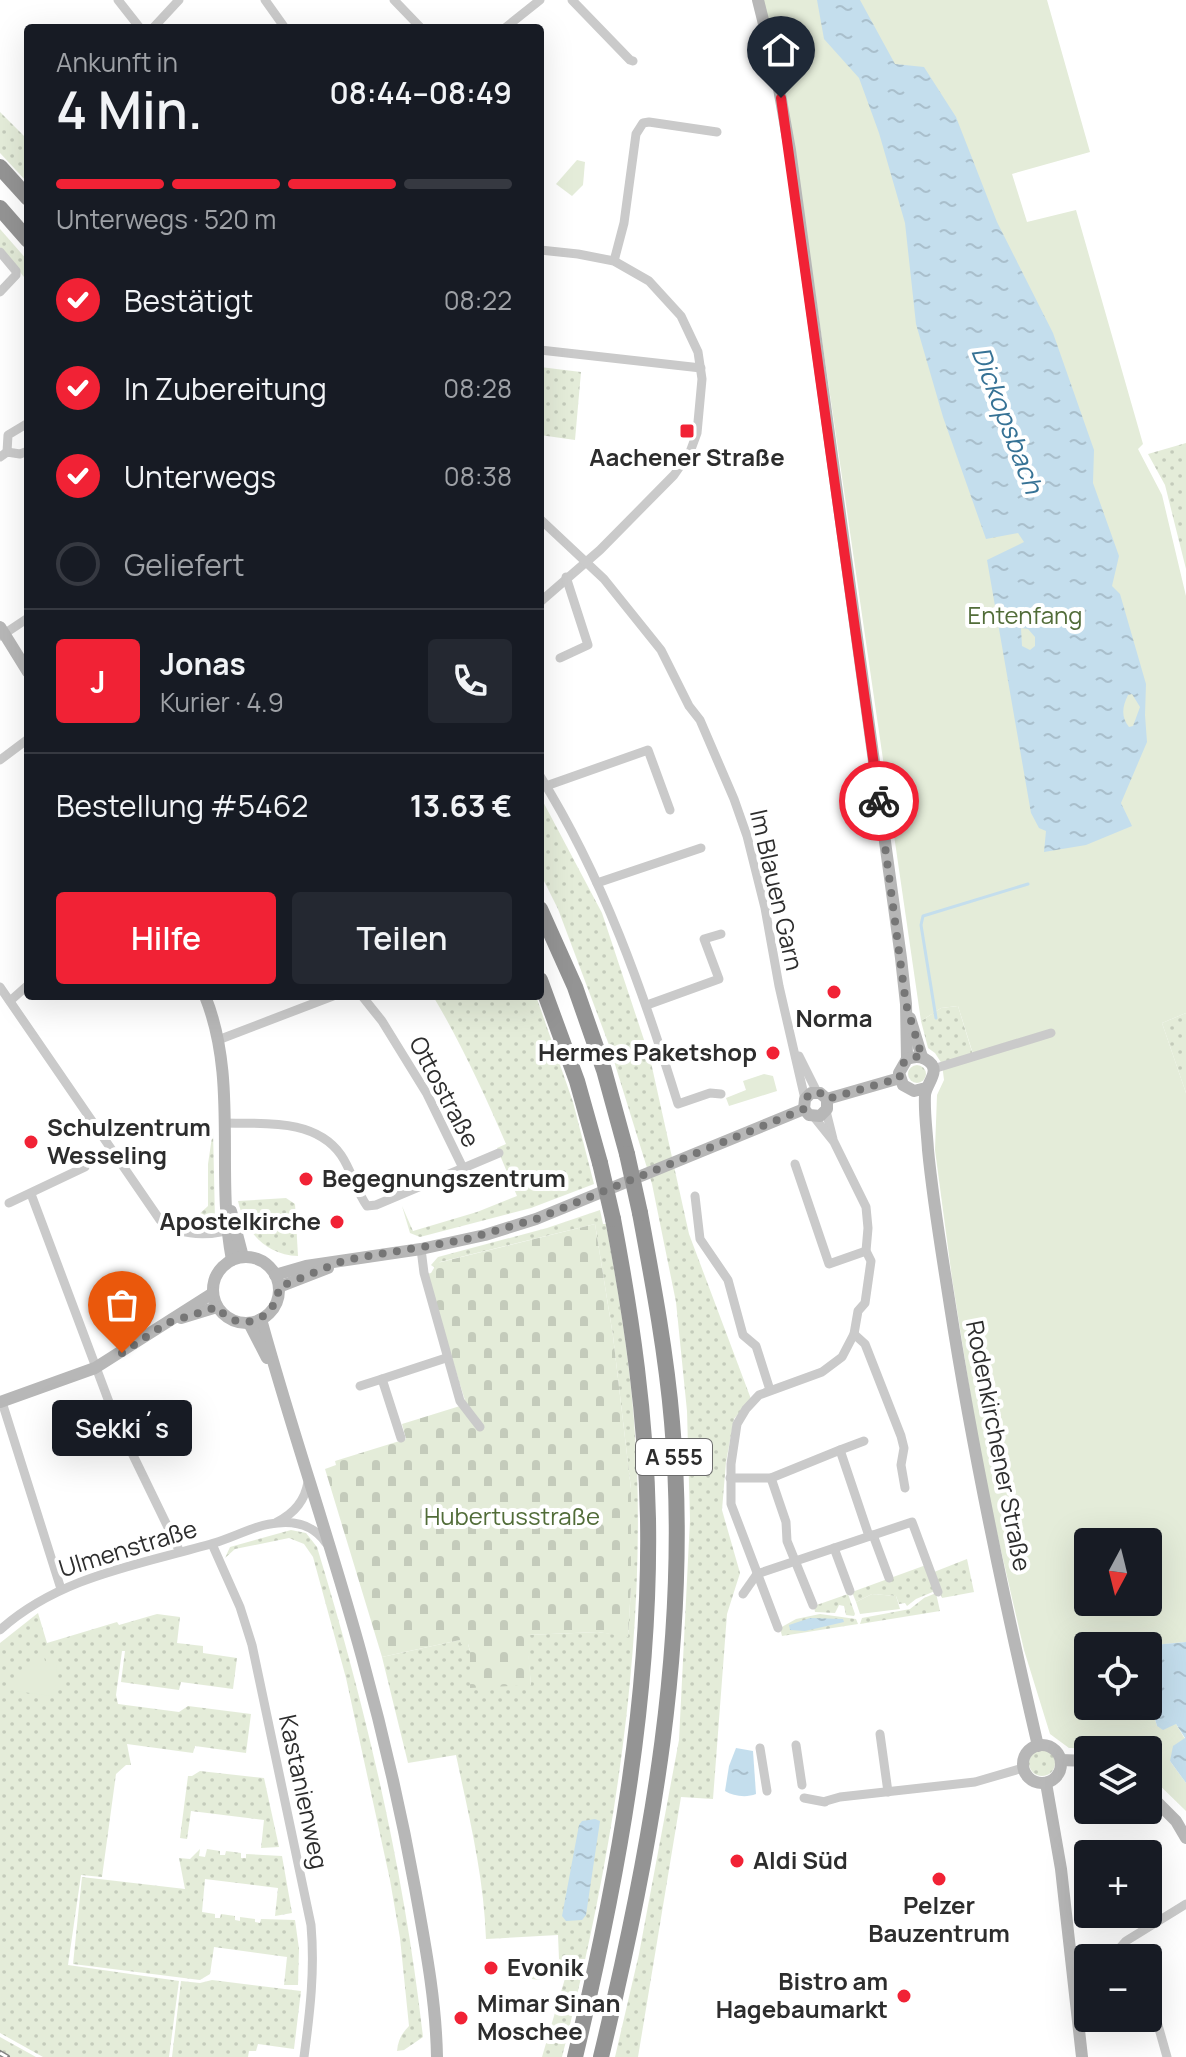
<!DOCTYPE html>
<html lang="de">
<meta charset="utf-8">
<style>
body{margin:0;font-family:Manrope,sans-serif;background:#242831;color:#f1f3f6;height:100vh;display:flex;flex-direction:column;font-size:30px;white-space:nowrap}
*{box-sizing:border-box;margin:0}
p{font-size:26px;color:#9ea1a6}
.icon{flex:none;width:44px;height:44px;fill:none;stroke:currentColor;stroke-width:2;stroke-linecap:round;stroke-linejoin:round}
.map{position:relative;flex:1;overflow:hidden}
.sheet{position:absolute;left:24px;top:24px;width:520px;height:976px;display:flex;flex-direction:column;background:#171b24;border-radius:8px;box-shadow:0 8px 32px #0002}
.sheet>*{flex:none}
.needle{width:52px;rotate:187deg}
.controls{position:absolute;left:1074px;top:1528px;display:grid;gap:16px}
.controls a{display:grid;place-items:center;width:88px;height:88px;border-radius:8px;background:#171b24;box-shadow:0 8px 32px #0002;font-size:40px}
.pin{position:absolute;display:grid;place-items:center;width:68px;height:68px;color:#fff;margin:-82px -34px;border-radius:50% 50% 50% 0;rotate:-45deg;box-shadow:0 0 8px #0007}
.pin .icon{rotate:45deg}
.courier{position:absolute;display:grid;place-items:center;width:80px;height:80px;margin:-40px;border:6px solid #f12235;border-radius:50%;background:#fff;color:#222;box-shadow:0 2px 10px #0007}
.bubble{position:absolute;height:56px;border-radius:8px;background:#171b24;box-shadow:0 8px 32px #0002;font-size:26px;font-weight:600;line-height:56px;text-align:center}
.head em{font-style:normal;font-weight:600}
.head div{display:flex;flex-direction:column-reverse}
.head{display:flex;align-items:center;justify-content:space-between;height:136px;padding:0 32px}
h1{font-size:52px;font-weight:600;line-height:60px}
.bar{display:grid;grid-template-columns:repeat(4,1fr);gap:12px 8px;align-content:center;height:96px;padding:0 32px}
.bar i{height:10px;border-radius:6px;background:#363941}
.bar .current{background:#f12235}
.bar p{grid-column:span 4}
.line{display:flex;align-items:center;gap:20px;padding:0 32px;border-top:2px solid #363941}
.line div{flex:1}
.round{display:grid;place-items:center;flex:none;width:84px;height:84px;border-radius:8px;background:#242831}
ol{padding:0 32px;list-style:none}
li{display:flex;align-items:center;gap:24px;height:88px}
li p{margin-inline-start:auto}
li .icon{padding:8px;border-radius:50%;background:#f12235;color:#fff;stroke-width:4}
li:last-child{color:#9ea1a6}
li i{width:44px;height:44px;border:4px solid #363941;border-radius:50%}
.action{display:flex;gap:16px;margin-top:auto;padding:16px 32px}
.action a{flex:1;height:92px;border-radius:8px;background:#f12235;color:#fff;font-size:32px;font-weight:600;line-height:92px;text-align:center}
.action a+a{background:#242831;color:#f1f3f6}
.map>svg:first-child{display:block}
.grass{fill:url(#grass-dots)}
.cemetery{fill:url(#cemetery-stones)}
.park{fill:#e4ecd9;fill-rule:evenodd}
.water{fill:url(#water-ripples);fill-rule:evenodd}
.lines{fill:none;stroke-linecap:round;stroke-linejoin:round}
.stream{stroke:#c4deed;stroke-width:3}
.street{stroke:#cacaca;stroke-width:9}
.secondary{stroke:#b7b7b7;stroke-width:12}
.highway{stroke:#949494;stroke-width:16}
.rail-casing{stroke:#828282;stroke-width:6}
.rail{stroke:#fff;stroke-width:3;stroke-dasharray:9;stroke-linecap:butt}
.highway-bridge{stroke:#949494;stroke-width:16}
.done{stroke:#767676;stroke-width:8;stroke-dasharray:0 14.4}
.route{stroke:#f12235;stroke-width:10}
.poi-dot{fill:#f12235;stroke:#fff;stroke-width:3}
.labels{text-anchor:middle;stroke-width:8;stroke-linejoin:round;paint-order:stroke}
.shield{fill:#fff;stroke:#6c6c6c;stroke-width:2}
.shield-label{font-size:22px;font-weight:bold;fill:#2d2d2d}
.poi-label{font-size:24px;font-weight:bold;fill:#2d2d2d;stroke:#fff;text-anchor:start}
.park-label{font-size:24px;fill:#516c38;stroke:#fff}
.street-label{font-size:24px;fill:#2d2d2d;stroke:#fff}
.water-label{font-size:26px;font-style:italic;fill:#367295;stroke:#fff}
</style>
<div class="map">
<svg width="1186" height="2057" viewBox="0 0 1186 2057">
<defs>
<pattern id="grass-dots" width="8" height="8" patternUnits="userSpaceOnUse" patternTransform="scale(2)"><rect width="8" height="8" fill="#e4ecd9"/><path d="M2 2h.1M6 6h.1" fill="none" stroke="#c4cbbb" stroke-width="1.8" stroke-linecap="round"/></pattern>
<pattern id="cemetery-stones" width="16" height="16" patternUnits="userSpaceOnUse" patternTransform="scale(2)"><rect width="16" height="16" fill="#e4ecd9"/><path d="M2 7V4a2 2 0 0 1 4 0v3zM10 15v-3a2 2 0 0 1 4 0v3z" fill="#c4cbbb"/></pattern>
<pattern id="water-ripples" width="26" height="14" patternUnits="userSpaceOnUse" patternTransform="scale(2)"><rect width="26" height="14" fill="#c4deed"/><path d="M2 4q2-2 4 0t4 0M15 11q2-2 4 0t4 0" fill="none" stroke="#a9bfcc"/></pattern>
</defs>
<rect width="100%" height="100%" fill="#fff"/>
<g class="grass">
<polygon points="0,112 28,140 28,183 0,153"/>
<polygon points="0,229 28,261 28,282 0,247"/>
<polygon points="540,367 581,372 575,440 540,435"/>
<polygon points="1186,443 1186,569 1165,485 1148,454"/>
<polygon points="540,796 602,913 650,1058 689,1234 751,1399 734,1419 726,1462 722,1510 740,1573 727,1614 713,1799 681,1797 638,2057 615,2057 639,1954 679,1740 690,1520 687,1411 676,1302 652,1184 609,1045 558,909 540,873"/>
<path d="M 433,996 L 536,996 L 573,1102 L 594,1184 L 531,1208 L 420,1237 L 410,1233 L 402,1206 L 413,1231 L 477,1212 L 517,1196 L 497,1148 L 506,1144 C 484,1093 461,1043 433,996 Z"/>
<polygon points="958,1006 973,1055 942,1064 935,1053 928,1048 921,1021 941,1008"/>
<polygon points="1186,1013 1186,1093 1162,1023"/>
<circle cx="917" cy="1074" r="9"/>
<path d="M 213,1130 L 215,1221 C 200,1231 180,1223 167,1214 L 196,1217 L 208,1206 L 208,1164 Z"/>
<path d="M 286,1198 L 295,1204 L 298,1256 C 265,1255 245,1231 238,1201 Z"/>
<path d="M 600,1210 L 603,1224 L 606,1224 C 621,1305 634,1387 637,1470 C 644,1666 610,1868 562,2057 L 542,2057 L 566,1975 L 554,1971 L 541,1980 L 522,1978 L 559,1959 L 558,1935 L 486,1939 C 484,1876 469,1817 456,1755 L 408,1763 L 382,1657 L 460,1640 L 468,1644 L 470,1651 L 531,1685 L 526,1635 L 598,1632 L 628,1636 L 631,1587 L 631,1489 L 613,1336 L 595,1224 L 440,1262 L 435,1268 L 431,1265 L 438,1257 L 547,1228 Z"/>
<path d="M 291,1530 L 306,1533 L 317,1547 C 366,1708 404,1869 423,2037 L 404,2050 L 397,2051 C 398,2040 402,2033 409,2026 L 400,1938 L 390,1880 L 346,1678 L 313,1557 L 304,1544 L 289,1538 L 235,1549 L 225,1558 L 230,1547 Z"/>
<polygon points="967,1559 974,1592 942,1598 934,1572"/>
<polygon points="926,1565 935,1591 916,1599 907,1606 905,1603 899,1604 896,1596 872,1594 856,1602 852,1592"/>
<polygon points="936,1593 940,1611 860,1624 862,1618 910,1609 924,1598"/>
<polygon points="848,1594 855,1614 854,1616 846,1615 844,1606 839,1605 835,1613 815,1612 814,1606"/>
<polygon points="38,1613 47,1643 117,1622 119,1625 157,1614 180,1617 177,1643 203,1646 203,1653 237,1658 233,1689 181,1682 179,1690 121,1682 125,1651 122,1651 116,1695 118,1704 179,1712 188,1706 251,1714 246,1753 195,1746 193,1753 127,1744 131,1765 126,1765 116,1774 102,1877 81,1875 68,1965 179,1981 169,2057 43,2057 0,2033 0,1643"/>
<polygon points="820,1614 856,1619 858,1624 782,1636 780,1628 796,1619"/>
<circle cx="1042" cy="1763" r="13"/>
<polygon points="200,1771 264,1778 279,1847 261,1848 264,1820 191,1811 187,1839 180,1838 188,1776 192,1776"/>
<polygon points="200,1849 199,1856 205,1857 207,1849 220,1851 220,1855 225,1855 226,1851 241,1853 241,1858 246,1858 246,1854 282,1856 292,1913 275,1916 278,1888 205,1879 202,1912 215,1914 215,1918 220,1918 221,1914 235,1916 235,1920 240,1921 240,1917 255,1919 255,1922 260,1923 261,1919 295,1920 299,1949 298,1985 284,1985 287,1957 214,1947 210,1974 200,1980 73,1964 82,1877 185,1889 179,1858 190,1859"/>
<polygon points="212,1980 301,1991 294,2049 258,2044 256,2051 249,2051 248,2057 172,2057 181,1981 200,1983"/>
<polygon points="0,2037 36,2057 0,2057"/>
</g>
<polygon class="cemetery" points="595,1224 613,1336 631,1489 631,1587 628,1637 598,1632 527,1635 531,1685 470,1688 470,1651 468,1644 461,1644 460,1640 382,1657 325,1469 336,1465 335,1461 406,1439 402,1424 460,1406 467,1407 426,1274 431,1273 437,1263"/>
<g class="park">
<path d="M 763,0 L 1047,0 L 1090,152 L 1012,174 L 1027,222 L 1076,210 L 1143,444 L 1138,449 L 1162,495 L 1186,596 L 1186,1013 L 1162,1023 L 1186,1093 L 1186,1642 L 1153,1645 L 1148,1649 L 1148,1646 L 1088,1646 L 1088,1706 L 1142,1706 L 1152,1709 L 1157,1726 L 1176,1724 L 1185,1739 L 1170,1761 L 1186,1783 L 1186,1811 L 1148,1774 L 1148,1750 L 1069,1748 L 1050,1734 L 1024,1650 L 982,1468 L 952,1278 L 935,1150 L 937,1095 L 944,1080 L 942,1064 L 973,1054 L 958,1006 L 941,1008 L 921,1021 L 790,119 ZM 1088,1542 L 1148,1542 L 1148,1602 L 1088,1602 Z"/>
<polygon points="577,160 585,162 583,185 572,196 556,184"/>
<polygon points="764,1074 773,1076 777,1091 729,1106 726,1098 746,1090 743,1081"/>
<polygon points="872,1594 896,1596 900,1609 860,1614 856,1602"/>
<polygon points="35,1657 44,1657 45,1661 56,1665 58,1679 51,1696 16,1691 14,1685"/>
</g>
<g class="water">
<path d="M 817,0 L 860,0 L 895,64 L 924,67 L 956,117 L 997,222 L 1053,333 L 1094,450 L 1093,483 L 1119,556 L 1112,586 L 1120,594 L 1146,684 L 1145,715 L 1147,742 L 1121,803 L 1132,826 L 1086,845 L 1044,852 L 1046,831 L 1039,828 L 1031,813 L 987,560 L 1024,542 L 1018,533 L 986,539 L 943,417 L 916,324 L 905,223 L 879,133 L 859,78 L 824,39 ZM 1021,628 L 1028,629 L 1035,637 L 1035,646 L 1030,650 L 1022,646 ZM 1132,694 L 1140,707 L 1133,726 L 1129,727 C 1121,717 1122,707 1128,695 Z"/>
<polygon points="810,1618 843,1619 844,1622 805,1631 790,1630 789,1625"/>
<polygon points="1186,1642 1186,1783 1170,1761 1173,1746 1185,1738 1176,1724 1163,1730 1157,1726 1152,1709 1142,1706 1148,1706 1148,1649 1153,1645"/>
<path d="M 736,1748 L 753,1751 L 756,1794 C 746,1798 733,1796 725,1791 L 729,1766 Z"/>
<polygon points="595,1819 600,1821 586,1915 582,1920 566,1921 562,1916 579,1825 582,1821"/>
</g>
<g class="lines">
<polyline class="stream" points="936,1018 921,925 923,916 1028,884"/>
<g class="street">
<polyline points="118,0 140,28"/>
<polyline points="265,0 285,28"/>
<polyline points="394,0 421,28"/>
<polyline points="572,0 630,60 633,61"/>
<polyline points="153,28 179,0"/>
<polyline points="505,28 540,0"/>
<polyline points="540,250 578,254 614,261 649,281 681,316 698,352 702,379 697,433 690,452 674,475 600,550 540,602"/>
<polyline points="0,252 16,271 16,275 0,292"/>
<polyline points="614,261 624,223 636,134 643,123 649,122 717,132"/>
<polyline points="540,350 701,368"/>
<polyline points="7,452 8,435 28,423"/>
<polyline points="0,457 7,452 20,454 28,451"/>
<polyline points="540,519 604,579 661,650 689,706 700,720 734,799 747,836 765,908 779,986 805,1099"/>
<polyline points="1,636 28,618"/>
<polyline points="560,658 588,645 566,577"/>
<polyline points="0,760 28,739"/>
<path d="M 540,776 C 603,877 643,991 678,1104 L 710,1093 L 721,1094"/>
<polyline points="546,786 648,750 670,810"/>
<polyline points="597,883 701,848"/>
<path d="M 0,987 L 160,1220 C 179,1235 203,1236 226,1231"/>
<polyline points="362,996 382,1021 427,1094 463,1168"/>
<polyline points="10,1001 28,985"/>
<polyline points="647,1005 719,979 704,939 721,934"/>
<polyline points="218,1040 333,996"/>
<polyline points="799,1056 817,1092"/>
<polyline points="933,1069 1051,1033"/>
<polyline points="826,1111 833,1139"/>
<path d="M 224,1123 C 263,1124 315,1118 341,1155 C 352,1171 356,1191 367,1206 L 376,1205 L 499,1153"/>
<polyline points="795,1164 829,1264 866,1251"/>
<polyline points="31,1194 115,1418 179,1550"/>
<polyline points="695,1196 700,1239 728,1280 743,1335 756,1346 770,1390"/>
<polyline points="9,1203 85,1167"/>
<polyline points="421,1249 424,1273 460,1401 480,1427"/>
<polyline points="854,1334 865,1344 901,1436 904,1448 901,1465 905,1488"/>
<polyline points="360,1386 382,1379"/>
<polyline points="2,1402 61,1589"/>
<polyline points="401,1438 382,1379 446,1358"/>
<polyline points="840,1450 864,1441"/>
<polyline points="730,1478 771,1478 840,1450 869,1536"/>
<polyline points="771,1478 786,1522 787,1541 813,1605"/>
<path d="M 277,1522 C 293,1514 305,1501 308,1482"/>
<polyline points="873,1535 889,1578"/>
<path d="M 212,1544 L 240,1607 L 252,1645 L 311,1925 C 315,1970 310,2012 304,2057"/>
<polyline points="834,1548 850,1591"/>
<polyline points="757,1574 912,1522 938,1592"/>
<polyline points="743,1594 757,1574"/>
<polyline points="778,1628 731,1504 731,1464 737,1424 746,1409 759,1395 822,1372 842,1357 854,1334 858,1311 865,1303 871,1261 866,1251 868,1228 866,1207 834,1142 814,1117"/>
<path d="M 0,1630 C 60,1576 139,1565 214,1543 C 235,1537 257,1524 278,1523 C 298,1521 315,1527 326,1543"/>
<polyline points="880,1734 888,1792"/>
<polyline points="796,1745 802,1785"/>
<polyline points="760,1748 767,1791"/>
<polyline points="804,1798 825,1802"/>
<polyline points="826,1801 840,1797 975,1782 1023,1768"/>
<polyline points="1124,1958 1119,1949 1126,1941 1186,1904"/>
<polyline points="1148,2001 1154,2011 1167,2057"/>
</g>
<g class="secondary">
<polyline points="758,0 776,72 790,150 901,958 906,1004 907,1059"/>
<polyline points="0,627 28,672"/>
<path d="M 205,996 C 239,1080 215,1172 232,1260"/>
<polyline points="910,1018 922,1057"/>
<path d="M 926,1088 L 914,1091 L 903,1085 L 899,1073 L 907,1059 C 914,1057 918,1056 925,1059 C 944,1069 926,1083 925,1095 C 924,1113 927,1132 928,1150 C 933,1202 942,1254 950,1306 C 973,1454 1004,1600 1038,1746"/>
<polyline points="827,1099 900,1078"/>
<polyline points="804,1109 809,1115 820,1116 827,1109 827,1099"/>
<polyline points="804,1109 805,1099 811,1093 820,1093 827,1099"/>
<polyline points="231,1211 243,1257"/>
<circle cx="246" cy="1290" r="33"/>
<polyline points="275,1275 306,1266 421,1249 485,1235 536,1219 804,1109"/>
<polyline points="279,1287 328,1268"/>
<polyline points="181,1318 217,1307"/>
<path d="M 261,1319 C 292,1432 331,1543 362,1657 C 383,1733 401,1811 415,1888 C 425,1944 436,2000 437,2057"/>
<polyline points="249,1323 267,1358"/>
<polyline points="0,1402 95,1368 213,1293"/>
<circle cx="1042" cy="1764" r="19"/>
<polyline points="1061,1760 1088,1761"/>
<polyline points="1046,1783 1061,1869 1082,2057"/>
<polyline points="1148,1793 1176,1821 1186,1838"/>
</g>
<g class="highway">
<polyline points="0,167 28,198"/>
<polyline points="0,208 28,240"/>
<polyline points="540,909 575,987 604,1070 627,1154"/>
<polyline points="540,980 577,1081 600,1163"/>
<path d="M 575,2057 C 617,1881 651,1700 648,1519 C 646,1416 632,1319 613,1219"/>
<path d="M 601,2057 C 651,1850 691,1636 672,1422 C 666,1352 653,1283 640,1213"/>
</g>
<defs>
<polyline id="rail" points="0,2053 7,2057"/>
</defs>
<use href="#rail" class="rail-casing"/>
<use href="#rail" class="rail"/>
<g class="highway-bridge">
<polyline points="627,1154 640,1213"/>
<polyline points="600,1163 613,1219"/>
</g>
</g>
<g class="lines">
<path class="done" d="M 122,1353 L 167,1323 L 217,1307 C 239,1335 276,1321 279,1287 L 345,1260 L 463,1240 L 536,1219 L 804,1109 L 805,1099 L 811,1093 L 820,1093 L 827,1099 L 900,1078 C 898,1064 908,1055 922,1057 L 906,1004 L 879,801"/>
<polyline class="route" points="781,98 879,801"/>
</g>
<g class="poi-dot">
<rect x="679" y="423" width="16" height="16" rx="4"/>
<circle cx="834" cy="992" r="8"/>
<circle cx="773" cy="1053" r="8"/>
<circle cx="31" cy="1142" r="8"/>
<circle cx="306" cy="1179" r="8"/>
<circle cx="337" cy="1222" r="8"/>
<circle cx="737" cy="1861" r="8"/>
<circle cx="939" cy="1879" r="8"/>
<circle cx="491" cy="1968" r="8"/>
<circle cx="904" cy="1996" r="8"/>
<circle cx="461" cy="2018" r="8"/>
</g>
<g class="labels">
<rect class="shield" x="636" y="1439" width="76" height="36" rx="6"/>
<g class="shield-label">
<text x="674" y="1465">A 555</text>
</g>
<g class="poi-label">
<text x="687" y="466" text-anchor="middle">Aachener Straße</text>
<text x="834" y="1027" text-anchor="middle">Norma</text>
<text x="757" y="1061" text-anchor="end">Hermes Paketshop</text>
<text x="47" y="1136">Schulzentrum<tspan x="47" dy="28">Wesseling</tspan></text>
<text x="322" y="1187">Begegnungszentrum</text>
<text x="321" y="1230" text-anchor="end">Apostelkirche</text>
<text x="753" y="1869">Aldi Süd</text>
<text x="939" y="1914" text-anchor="middle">Pelzer<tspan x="939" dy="28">Bauzentrum</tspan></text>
<text x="507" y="1976">Evonik</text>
<text x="888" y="1990" text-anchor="end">Bistro am<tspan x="888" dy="28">Hagebaumarkt</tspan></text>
<text x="477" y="2012">Mimar Sinan<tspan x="477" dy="28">Moschee</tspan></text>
</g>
<g class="park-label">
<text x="1025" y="624">Entenfang</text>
<text x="512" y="1525">Hubertusstraße</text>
</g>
<g class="street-label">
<text transform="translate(776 890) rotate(77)" y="8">Im Blauen Garn</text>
<text transform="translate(444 1092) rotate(62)" y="8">Ottostraße</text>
<text transform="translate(998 1446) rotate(79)" y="8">Rodenkirchener Straße</text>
<text transform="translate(128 1549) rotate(-17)" y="8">Ulmenstraße</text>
<text transform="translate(303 1792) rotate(78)" y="8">Kastanienweg</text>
</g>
<g class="water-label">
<text transform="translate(1007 420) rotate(69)" y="9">Dickopsbach</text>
</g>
</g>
</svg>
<div class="controls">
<a><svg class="needle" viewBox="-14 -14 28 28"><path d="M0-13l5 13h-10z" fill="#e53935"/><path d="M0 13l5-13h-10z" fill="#9ea1a6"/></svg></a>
<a><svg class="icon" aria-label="locate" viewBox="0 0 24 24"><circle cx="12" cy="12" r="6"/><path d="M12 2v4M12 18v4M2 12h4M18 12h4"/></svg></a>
<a><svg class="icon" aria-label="layers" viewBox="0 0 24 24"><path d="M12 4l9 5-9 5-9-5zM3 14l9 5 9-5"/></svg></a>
<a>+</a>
<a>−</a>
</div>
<div class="pin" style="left:122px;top:1353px;background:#ea580c"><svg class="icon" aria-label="bag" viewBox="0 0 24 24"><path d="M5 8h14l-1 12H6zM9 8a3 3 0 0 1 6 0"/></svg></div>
<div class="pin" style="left:781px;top:98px;background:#1f2937"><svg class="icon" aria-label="home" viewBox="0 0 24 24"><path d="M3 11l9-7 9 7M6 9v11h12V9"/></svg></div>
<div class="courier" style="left:879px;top:801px"><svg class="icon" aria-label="bike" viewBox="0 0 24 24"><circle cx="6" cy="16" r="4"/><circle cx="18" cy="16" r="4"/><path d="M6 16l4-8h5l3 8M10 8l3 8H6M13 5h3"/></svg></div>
<div class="bubble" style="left:52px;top:1400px;width:140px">Sekki´s</div>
<section class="sheet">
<div class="head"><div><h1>4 Min.</h1><p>Ankunft in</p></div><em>08:44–08:49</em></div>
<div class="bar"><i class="current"></i><i class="current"></i><i class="current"></i><i></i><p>Unterwegs · 520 m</p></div>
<ol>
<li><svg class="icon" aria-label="check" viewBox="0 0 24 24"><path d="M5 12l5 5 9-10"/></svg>Bestätigt<p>08:22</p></li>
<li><svg class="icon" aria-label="check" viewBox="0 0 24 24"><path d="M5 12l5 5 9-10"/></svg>In Zubereitung<p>08:28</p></li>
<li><svg class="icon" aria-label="check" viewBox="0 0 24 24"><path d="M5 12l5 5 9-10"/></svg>Unterwegs<p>08:38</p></li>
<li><i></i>Geliefert</li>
</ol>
<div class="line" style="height:144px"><b class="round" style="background:#f12235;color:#fff">J</b><div><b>Jonas</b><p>Kurier · 4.9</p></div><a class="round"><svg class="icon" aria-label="phone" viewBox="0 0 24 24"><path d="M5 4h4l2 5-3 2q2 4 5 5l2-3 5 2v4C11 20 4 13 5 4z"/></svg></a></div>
<div class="line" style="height:104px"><div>Bestellung #5462</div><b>13.63 €</b></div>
<div class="action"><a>Hilfe</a><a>Teilen</a></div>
</section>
</div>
